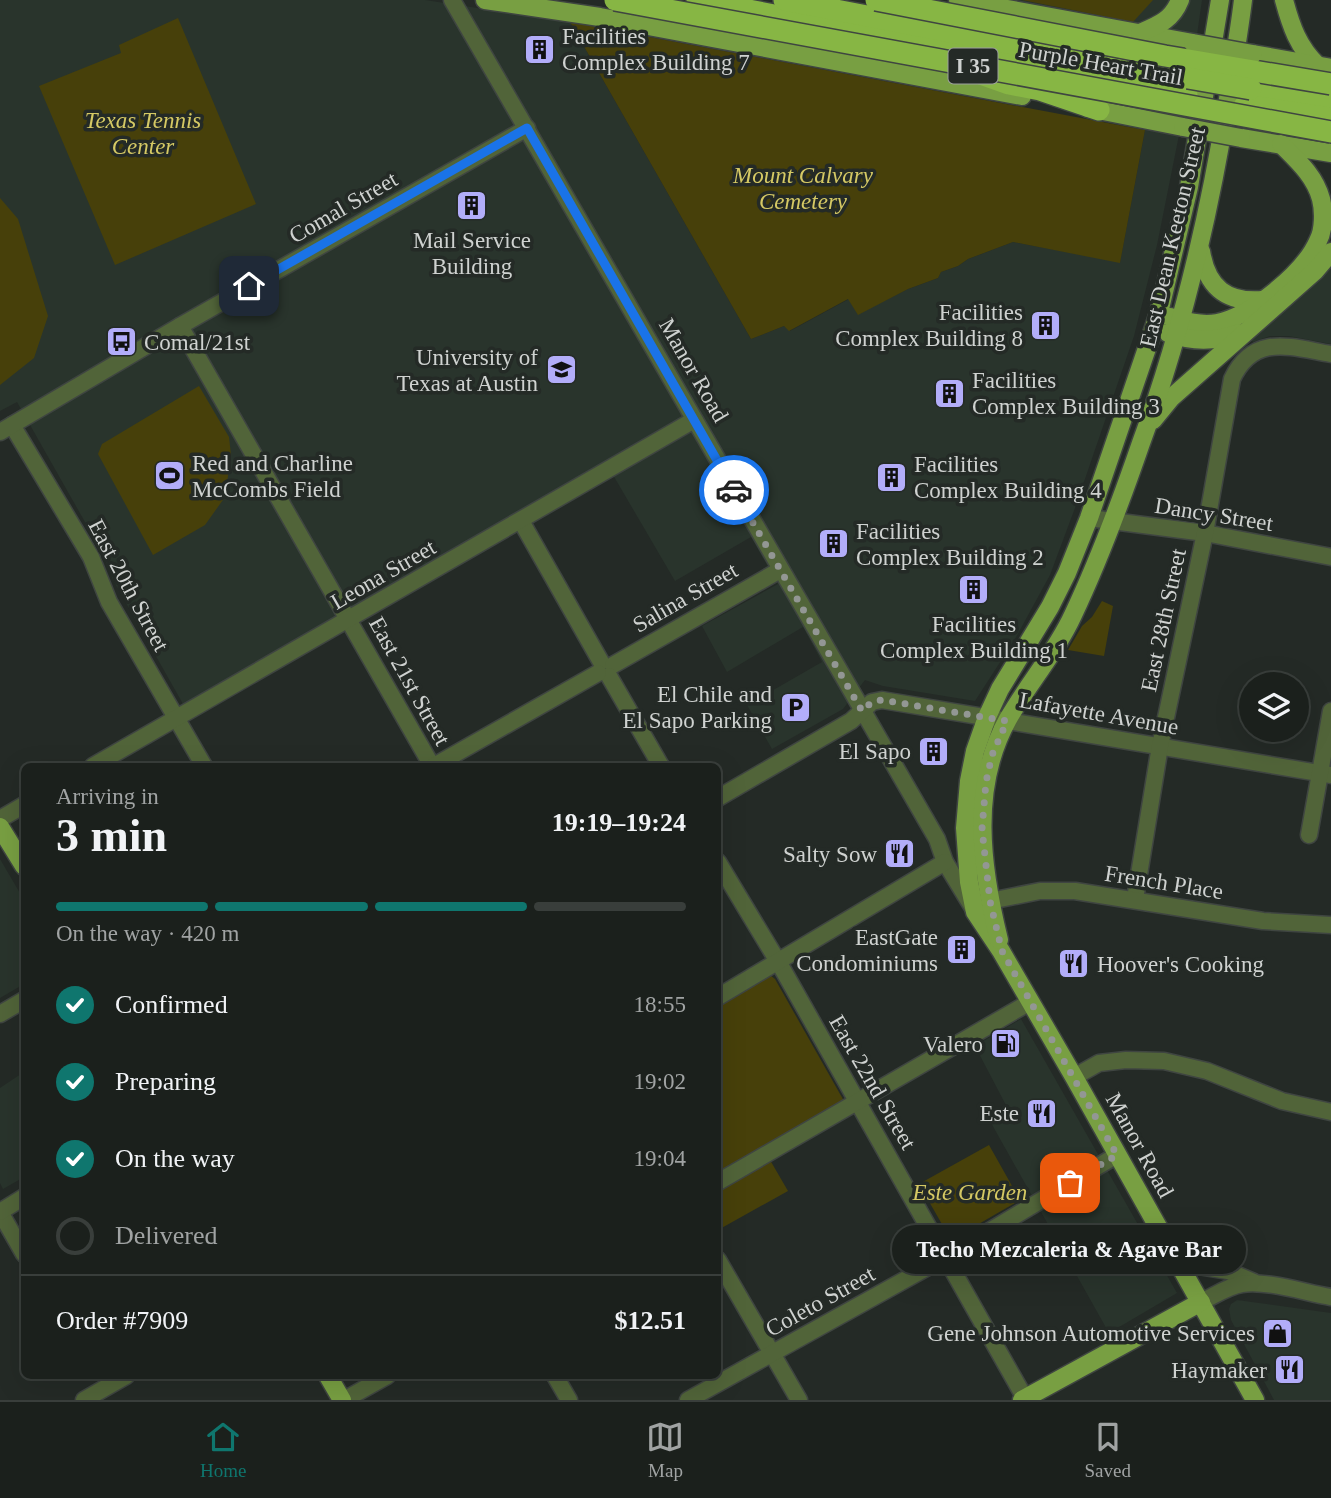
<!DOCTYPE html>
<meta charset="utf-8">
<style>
body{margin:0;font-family:Georgia,serif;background:#282d29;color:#f1f3f6;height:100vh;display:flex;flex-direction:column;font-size:26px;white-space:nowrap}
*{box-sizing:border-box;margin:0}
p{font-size:23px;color:#a0a3a3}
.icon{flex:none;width:38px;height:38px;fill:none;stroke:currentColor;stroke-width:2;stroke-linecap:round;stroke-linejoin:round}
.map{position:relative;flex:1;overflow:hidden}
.drawer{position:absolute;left:21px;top:763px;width:700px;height:616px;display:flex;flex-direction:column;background:#1b201c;border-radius:10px;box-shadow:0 7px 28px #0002,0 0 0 2px #393e3b}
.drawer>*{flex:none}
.fabs{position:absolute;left:1239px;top:672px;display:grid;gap:14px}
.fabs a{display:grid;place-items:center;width:70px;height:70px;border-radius:50%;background:#1b201c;box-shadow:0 7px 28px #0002,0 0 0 2px #393e3b;font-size:35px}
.pin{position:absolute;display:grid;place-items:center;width:60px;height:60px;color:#fff;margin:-30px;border-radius:14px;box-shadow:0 4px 10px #0006}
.courier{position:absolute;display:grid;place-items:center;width:70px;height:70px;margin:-35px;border:5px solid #1a73e8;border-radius:50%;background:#fff;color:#222;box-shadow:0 2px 9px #0007}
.bubble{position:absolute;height:49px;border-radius:24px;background:#1b201c;box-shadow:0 7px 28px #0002,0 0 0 2px #393e3b;font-size:23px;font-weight:700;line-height:49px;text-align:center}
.head em{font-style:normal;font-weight:700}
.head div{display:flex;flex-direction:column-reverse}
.head{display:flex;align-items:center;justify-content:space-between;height:119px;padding:0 35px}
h1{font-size:46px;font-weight:700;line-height:52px}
.bar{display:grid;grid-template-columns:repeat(4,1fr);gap:10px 7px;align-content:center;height:84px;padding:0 35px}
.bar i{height:9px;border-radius:5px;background:#393e3b}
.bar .selected{background:#0f766e}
.bar p{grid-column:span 4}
.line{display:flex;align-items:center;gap:18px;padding:0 35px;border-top:2px solid #393e3b}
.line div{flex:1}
ol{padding:0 35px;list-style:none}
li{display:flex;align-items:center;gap:21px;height:77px}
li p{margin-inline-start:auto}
li .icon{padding:7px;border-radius:50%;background:#0f766e;color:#fff;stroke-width:4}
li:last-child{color:#a0a3a3}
li i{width:38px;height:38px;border:4px solid #393e3b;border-radius:50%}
.tabs{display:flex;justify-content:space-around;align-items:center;height:98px;border-top:2px solid #393e3b;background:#1b201c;font-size:19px;color:#a0a3a3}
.tabs a{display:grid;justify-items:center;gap:4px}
.tabs .selected{color:#0f766e}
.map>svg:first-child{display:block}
.built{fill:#29342c}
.green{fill:#47400a}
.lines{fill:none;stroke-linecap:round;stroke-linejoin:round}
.minor-casing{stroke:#3f4541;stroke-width:19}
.major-casing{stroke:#3f4541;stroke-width:21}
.highway-casing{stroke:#3f4541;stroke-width:24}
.minor{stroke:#516439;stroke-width:16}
.major{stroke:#789f42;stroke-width:18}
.highway{stroke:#87b644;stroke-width:21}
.major-bridge-casing{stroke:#3f4541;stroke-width:21;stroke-linecap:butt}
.highway-bridge-casing{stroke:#3f4541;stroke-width:24;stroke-linecap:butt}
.major-bridge{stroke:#789f42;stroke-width:18}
.highway-bridge{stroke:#87b644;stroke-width:21}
.done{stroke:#939794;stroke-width:7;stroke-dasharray:0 12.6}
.route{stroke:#1a73e8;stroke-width:9}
.labels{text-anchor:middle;stroke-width:7;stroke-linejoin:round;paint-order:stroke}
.shield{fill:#242a26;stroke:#9ca09d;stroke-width:2}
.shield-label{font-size:21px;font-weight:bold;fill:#cfd2d0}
.poi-label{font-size:23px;fill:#cfd2d0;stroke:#242a26;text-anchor:end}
.street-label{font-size:23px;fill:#cfd2d0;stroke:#242a26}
.park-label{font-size:23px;font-style:italic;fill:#d5c964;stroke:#242a26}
</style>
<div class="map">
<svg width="1331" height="1400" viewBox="0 0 1331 1400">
<rect width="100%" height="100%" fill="#242a26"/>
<g class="built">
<polygon points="0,0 425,0 570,22 751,339 784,326 790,331 849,299 858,314 908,289 938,278 941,272 958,266 968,259 1013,242 1120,262 1145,130 1179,135 1157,245 1134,336 1075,508 1050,575 1015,639 975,701 883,686 865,680 843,709 772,749 747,705 822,662 803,627 727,672 702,626 778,584 751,537 675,581 606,463 183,704 113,580 102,552 17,402 0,411"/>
<polygon points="1010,0 1202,0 1197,35"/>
<polygon points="1331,263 1331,344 1289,336 1270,336 1253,342 1251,339 1314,282"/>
<polygon points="0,859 24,900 24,984 0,998"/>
<polygon points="1021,1019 1177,1293 1109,1333 990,1121 1008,1109 975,1046"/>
<polygon points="24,1072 24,1177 3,1189 0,1183 0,1088"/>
<polygon points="1237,1300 1331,1313 1331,1400 1274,1400 1231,1320 1229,1309 1231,1304"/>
</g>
<g class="green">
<polygon points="1022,0 1153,0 1133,22"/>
<polygon points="178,18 256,204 115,265 39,86 121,53 119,45"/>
<polygon points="570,22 1145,130 1120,263 1013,242 968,259 958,266 941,272 938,278 908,289 858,315 848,299 789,331 784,326 751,339"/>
<polygon points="0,198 18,219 48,316 34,358 0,385"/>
<polygon points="199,386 229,437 231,455 225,497 205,525 153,555 98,454 102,444"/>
<polygon points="1102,601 1113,606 1104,656 1068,650 1082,626 1092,617"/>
<polygon points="770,975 775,979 844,1101 718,1174 718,1004"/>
<polygon points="989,1145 1020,1200 951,1240 919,1184"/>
<polygon points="770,1160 788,1191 718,1230 718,1190"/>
</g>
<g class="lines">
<defs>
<g id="minor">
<polyline points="452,0 937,839 945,862 973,908"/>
<polyline points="180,326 432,766"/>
<polyline points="12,425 91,557 109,602 204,766"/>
<polyline points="0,432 180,326 527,128"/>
<polyline points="1089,518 1205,533 1331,557"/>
<polyline points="521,521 601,662"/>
<polyline points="613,665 780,570"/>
<polyline points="609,676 661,766"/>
<polyline points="93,766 694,420"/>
<polyline points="434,766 598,673"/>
<polyline points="718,798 851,721 872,702 882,700 1331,775"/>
<polyline points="0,819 24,805"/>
<polyline points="1309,835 1331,711"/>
<polyline points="718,862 783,970 1026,1400"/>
<path d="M 1135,899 L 1160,746 L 1205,533 L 1232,379 C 1254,333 1290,347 1331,354"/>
<polyline points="990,901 1040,891 1075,891 1263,921 1331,925"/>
<polyline points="718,997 945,862"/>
<polyline points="0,1014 24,1000"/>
<polyline points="1074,1077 1099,1063 1126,1060 1164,1061 1207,1071 1282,1101 1331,1112"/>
<polyline points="718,1182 1030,1002"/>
<polyline points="0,1212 24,1254"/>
<polyline points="0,1212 24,1197"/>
<polyline points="1172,1250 1192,1265 1228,1271 1254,1282"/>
<polyline points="718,1260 799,1400"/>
<path d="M 1201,1302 C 1214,1296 1228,1286 1242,1284 C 1267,1280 1306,1293 1331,1297"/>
<polyline points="555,1376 569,1400"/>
<polyline points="84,1400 126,1376"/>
<polyline points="344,1400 387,1376"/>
<polyline points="688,1400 946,1257 1117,1155"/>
</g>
<g id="major">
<polyline points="485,0 600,17 1022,96"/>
<polyline points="958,0 1193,43"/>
<polyline points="1220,0 1189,187 1159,313 1089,518 1067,573 1050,607 1000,689 987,717 975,751 969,781 965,828 969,882 975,912 1001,951 1074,1077 1255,1400"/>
<path d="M 1284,0 C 1291,26 1298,47 1318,66"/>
<path d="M 1140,33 C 1159,25 1172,20 1180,0"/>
<polyline points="1253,54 1331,68"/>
<polyline points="1088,108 1183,127"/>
<polyline points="1241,138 1331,153"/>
<path d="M 1201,251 C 1207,288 1227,303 1263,300"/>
<path d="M 1170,317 C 1184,321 1201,326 1217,323 C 1251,316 1304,273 1318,241 C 1324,230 1324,211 1321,199 C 1315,176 1297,160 1281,144"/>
<path d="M 1168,333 C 1193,342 1214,342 1239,333"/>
<polyline points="1153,420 1171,398 1315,271 1331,252"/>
<polyline points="0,827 24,866"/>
<path d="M 999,940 C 981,867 970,787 1008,719 C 1028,684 1056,652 1073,615 C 1099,560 1121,501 1141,443 C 1182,332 1209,216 1228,99 C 1233,66 1239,33 1243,0"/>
<polyline points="328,1376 342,1400"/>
<polyline points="1022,1400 1201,1302"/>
</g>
<g id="highway">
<polyline points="697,0 1187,95"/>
<polyline points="784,0 1188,78"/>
<polyline points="978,73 1009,84 1040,90 1099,110"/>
<polyline points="1251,89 1331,102"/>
<polyline points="1245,105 1331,118"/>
</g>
</defs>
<use href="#minor" class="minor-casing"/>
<use href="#major" class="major-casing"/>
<use href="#highway" class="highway-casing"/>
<use href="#minor" class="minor"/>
<use href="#major" class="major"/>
<use href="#highway" class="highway"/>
<defs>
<g id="major-bridge">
<polyline points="1193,43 1253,54"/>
<polyline points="1183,127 1241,138"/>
</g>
<g id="highway-bridge">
<polyline points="615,0 1331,132"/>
<polyline points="876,0 1165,56 1331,84"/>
<polyline points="1188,78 1251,89"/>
</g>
</defs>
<use href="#major-bridge" class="major-bridge-casing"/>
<use href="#highway-bridge" class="highway-bridge-casing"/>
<use href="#major-bridge" class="major-bridge"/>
<use href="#highway-bridge" class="highway-bridge"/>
</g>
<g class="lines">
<polyline class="done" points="734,490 862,711 872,702 882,700 1007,721 992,755 986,782 982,829 990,901 1002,951 1117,1155 1070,1183"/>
<polyline class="route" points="249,286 527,128 734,490"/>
</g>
<defs>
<symbol id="building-square" viewBox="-11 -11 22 22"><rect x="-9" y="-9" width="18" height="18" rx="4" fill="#b2adf9" stroke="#242a26"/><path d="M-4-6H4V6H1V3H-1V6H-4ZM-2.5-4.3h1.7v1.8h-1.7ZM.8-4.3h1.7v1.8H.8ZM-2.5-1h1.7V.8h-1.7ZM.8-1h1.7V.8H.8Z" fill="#111"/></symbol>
<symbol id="bus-square" viewBox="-11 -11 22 22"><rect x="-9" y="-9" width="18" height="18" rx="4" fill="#b2adf9" stroke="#242a26"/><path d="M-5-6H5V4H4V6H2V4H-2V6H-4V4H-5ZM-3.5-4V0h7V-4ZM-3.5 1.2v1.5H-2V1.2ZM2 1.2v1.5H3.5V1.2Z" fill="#111"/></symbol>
<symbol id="university-square" viewBox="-11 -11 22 22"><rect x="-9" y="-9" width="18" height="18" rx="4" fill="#b2adf9" stroke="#242a26"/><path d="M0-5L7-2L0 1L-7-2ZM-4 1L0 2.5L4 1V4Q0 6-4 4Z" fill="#111"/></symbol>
<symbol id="stadium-square" viewBox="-11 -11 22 22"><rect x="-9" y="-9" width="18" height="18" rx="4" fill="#b2adf9" stroke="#242a26"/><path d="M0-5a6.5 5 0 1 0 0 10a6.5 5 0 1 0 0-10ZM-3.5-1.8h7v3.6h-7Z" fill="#111"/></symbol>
<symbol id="parking-square" viewBox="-11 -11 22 22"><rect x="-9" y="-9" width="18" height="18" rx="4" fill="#b2adf9" stroke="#242a26"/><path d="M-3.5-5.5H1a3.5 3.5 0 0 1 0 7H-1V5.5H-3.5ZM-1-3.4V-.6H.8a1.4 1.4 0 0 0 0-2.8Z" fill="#111"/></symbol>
<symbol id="restaurant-square" viewBox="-11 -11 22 22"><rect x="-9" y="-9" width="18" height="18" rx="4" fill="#b2adf9" stroke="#242a26"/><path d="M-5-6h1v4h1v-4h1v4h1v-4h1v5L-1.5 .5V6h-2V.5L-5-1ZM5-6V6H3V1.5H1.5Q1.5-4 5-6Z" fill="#111"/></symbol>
<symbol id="fuel-square" viewBox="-11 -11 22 22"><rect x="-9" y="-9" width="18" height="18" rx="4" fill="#b2adf9" stroke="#242a26"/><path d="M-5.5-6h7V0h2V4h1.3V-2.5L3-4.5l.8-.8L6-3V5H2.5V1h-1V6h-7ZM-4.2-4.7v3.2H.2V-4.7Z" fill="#111"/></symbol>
<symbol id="shop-square" viewBox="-11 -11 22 22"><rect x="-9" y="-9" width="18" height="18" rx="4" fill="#b2adf9" stroke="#242a26"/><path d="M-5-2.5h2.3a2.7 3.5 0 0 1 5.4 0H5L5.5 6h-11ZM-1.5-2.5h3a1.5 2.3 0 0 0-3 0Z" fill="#111"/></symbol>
</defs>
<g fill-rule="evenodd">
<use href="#building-square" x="522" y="32" width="35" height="35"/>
<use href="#building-square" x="454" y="188" width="35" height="35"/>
<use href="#building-square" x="1028" y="308" width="35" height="35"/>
<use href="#bus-square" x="104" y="324" width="35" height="35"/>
<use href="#university-square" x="544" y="352" width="35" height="35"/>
<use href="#building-square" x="932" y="376" width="35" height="35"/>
<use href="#stadium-square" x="152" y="458" width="35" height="35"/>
<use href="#building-square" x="874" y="460" width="35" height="35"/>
<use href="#building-square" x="816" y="526" width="35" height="35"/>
<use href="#building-square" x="956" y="572" width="35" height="35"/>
<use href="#parking-square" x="778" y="690" width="35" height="35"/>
<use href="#building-square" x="916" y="734" width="35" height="35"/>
<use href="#restaurant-square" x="882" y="836" width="35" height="35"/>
<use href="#building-square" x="944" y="932" width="35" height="35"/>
<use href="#restaurant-square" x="1056" y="946" width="35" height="35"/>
<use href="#fuel-square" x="988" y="1026" width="35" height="35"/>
<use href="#restaurant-square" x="1024" y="1096" width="35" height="35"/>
<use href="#shop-square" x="1260" y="1316" width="35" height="35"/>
<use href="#restaurant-square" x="1272" y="1352" width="35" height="35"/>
</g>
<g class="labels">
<rect class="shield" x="948.5" y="48.5" width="49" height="35" rx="5"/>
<g class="shield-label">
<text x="973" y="73">I 35</text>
</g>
<g class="poi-label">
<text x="562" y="44" text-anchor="start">Facilities<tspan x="562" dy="26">Complex Building 7</tspan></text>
<text x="472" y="248" text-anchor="middle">Mail Service<tspan x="472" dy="26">Building</tspan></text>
<text x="1023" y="320">Facilities<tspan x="1023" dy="26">Complex Building 8</tspan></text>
<text x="144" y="350" text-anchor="start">Comal/21st</text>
<text x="538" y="365">University of<tspan x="538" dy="26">Texas at Austin</tspan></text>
<text x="972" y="388" text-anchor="start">Facilities<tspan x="972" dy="26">Complex Building 3</tspan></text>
<text x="192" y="471" text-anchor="start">Red and Charline<tspan x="192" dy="26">McCombs Field</tspan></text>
<text x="914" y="472" text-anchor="start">Facilities<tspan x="914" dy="26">Complex Building 4</tspan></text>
<text x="856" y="539" text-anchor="start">Facilities<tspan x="856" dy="26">Complex Building 2</tspan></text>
<text x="974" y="632" text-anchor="middle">Facilities<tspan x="974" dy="26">Complex Building 1</tspan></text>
<text x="772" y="702">El Chile and<tspan x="772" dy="26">El Sapo Parking</tspan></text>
<text x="911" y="759">El Sapo</text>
<text x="877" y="862">Salty Sow</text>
<text x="938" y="945">EastGate<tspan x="938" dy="26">Condominiums</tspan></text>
<text x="1097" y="972" text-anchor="start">Hoover's Cooking</text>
<text x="983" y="1052">Valero</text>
<text x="1019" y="1121">Este</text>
<text x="1255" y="1341">Gene Johnson Automotive Services</text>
<text x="1267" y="1378">Haymaker</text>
</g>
<g class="street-label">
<text transform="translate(1101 63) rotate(10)" y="8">Purple Heart Trail</text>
<text transform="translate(343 207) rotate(-30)" y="8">Comal Street</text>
<text transform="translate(1172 237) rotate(-77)" y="8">East Dean Keeton Street</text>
<text transform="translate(694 370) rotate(60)" y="8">Manor Road</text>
<text transform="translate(1214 514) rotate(9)" y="8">Dancy Street</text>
<text transform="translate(383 574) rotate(-30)" y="8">Leona Street</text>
<text transform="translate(129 585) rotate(62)" y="8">East 20th Street</text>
<text transform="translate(685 597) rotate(-30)" y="8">Salina Street</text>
<text transform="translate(1163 620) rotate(-78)" y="8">East 28th Street</text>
<text transform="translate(410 681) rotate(61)" y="8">East 21st Street</text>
<text transform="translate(1099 713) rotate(10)" y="8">Lafayette Avenue</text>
<text transform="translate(1164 882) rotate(9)" y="8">French Place</text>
<text transform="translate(873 1082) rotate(60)" y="8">East 22nd Street</text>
<text transform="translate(1140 1145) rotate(61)" y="8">Manor Road</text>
<text transform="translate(820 1301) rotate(-29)" y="8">Coleto Street</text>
</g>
<g class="park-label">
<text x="143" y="128">Texas Tennis<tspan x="143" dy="26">Center</tspan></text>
<text x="803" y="183">Mount Calvary<tspan x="803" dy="26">Cemetery</tspan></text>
<text x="970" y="1200">Este Garden</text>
</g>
</g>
</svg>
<div class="fabs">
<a><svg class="icon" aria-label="layers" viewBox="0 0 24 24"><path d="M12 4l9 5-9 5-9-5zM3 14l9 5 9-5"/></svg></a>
</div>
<div class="pin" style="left:1070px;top:1183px;background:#ea580c"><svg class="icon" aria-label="bag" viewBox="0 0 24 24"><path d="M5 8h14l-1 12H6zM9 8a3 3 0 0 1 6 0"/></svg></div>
<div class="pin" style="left:249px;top:286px;background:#1f2937"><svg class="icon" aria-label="home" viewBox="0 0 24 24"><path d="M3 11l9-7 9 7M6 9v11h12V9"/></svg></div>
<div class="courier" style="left:734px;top:490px"><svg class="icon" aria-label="car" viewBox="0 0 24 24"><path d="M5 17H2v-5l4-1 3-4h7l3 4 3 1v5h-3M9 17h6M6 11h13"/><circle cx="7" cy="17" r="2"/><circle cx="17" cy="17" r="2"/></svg></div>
<div class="bubble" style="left:892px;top:1225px;width:354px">Techo Mezcaleria &amp; Agave Bar</div>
<section class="drawer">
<div class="head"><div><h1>3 min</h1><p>Arriving in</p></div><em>19:19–19:24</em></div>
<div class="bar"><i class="selected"></i><i class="selected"></i><i class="selected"></i><i></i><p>On the way · 420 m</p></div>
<ol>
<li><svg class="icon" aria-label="check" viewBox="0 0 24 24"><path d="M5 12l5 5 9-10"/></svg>Confirmed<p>18:55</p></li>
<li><svg class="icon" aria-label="check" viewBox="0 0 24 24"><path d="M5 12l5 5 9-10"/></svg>Preparing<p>19:02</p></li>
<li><svg class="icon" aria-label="check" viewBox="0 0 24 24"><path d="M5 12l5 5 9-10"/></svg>On the way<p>19:04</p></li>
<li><i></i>Delivered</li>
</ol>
<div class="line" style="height:91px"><div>Order #7909</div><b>$12.51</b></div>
</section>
</div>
<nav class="tabs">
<a class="selected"><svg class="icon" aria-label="home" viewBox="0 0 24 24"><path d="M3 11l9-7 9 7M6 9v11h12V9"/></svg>Home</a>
<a><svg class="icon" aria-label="map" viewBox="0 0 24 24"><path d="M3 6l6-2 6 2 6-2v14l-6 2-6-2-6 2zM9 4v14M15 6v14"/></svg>Map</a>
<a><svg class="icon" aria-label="saved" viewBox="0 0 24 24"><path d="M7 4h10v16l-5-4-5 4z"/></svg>Saved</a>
</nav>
